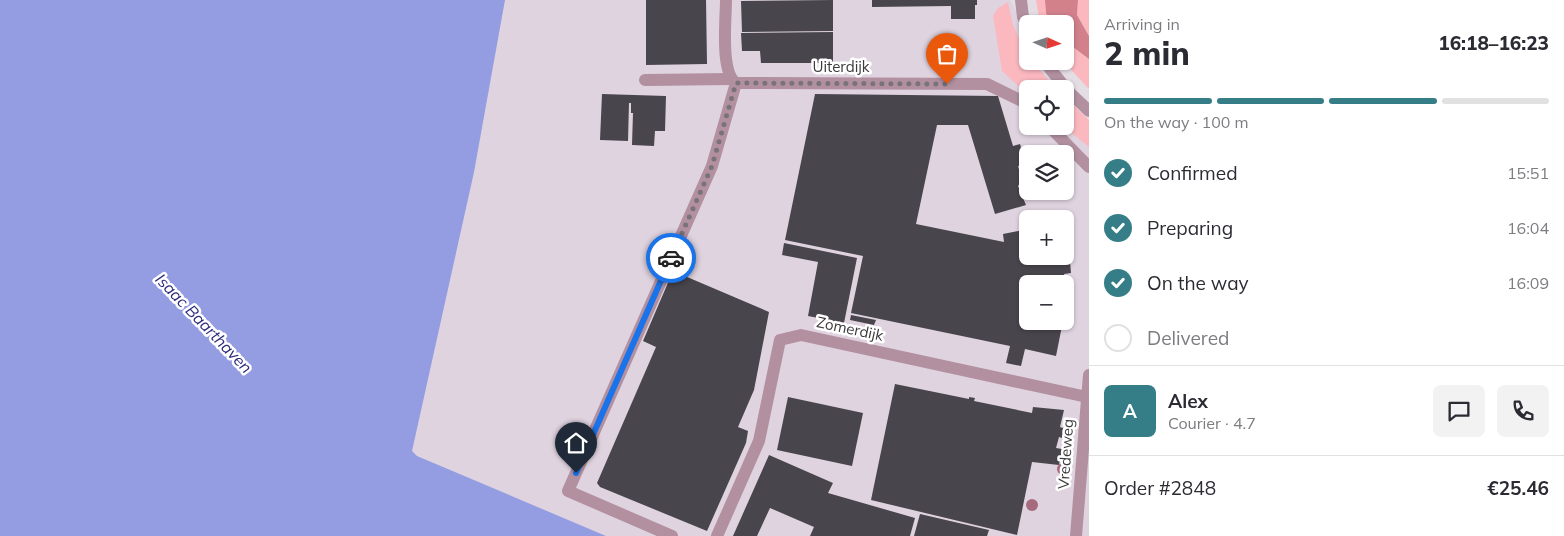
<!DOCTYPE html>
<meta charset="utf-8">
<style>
body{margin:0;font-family:Mulish,sans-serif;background:#f2f2f3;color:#2b2b33;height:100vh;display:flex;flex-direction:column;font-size:19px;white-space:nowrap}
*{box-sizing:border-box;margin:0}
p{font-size:16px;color:#7c7c81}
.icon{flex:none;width:28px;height:28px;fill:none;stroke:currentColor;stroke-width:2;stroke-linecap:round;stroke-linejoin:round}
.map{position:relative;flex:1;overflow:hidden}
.drawer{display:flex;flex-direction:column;background:#fff;width:475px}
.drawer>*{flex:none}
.needle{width:32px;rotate:93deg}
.controls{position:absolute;left:1019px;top:15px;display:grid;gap:10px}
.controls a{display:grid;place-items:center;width:55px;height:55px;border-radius:8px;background:#fff;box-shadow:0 1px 4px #0004;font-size:25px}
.pin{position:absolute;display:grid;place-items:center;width:42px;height:42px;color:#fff;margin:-51px -21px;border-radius:50% 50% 50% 0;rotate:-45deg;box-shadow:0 0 5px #0007}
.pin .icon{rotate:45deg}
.courier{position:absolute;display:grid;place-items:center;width:50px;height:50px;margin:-25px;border:4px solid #1a73e8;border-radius:50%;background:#fff;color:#222;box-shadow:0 1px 6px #0007}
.overview em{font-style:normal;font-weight:800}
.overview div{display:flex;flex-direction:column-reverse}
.overview{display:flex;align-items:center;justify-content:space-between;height:85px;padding:0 15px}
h1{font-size:32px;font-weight:800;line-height:38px}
.bar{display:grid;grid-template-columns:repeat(4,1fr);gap:8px 5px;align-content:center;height:60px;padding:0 15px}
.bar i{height:6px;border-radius:4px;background:#e1e1e2}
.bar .active{background:#367e87}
.bar p{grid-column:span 4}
.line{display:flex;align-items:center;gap:12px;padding:0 15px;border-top:1px solid #e1e1e2}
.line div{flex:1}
.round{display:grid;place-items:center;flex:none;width:52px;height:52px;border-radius:8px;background:#f2f2f3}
ol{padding:0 15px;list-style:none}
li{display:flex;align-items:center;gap:15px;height:55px}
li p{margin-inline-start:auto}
li .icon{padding:5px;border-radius:50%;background:#367e87;color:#fff;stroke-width:4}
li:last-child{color:#7c7c81}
li i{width:28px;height:28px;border:2px solid #e1e1e2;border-radius:50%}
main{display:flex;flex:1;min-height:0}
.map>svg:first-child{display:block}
.built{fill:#dfd3e0;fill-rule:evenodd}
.green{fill:#fbb8bf}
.forest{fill:#d2818b}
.water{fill:#949de2}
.building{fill:#48454c}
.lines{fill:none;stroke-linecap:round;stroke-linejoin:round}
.minor{stroke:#b290a0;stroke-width:12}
.tree{fill:#a56b7d}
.done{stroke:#777377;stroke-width:5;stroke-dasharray:0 9}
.route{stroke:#1a73e8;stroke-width:6}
.labels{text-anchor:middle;stroke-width:5;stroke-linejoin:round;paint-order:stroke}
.street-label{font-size:15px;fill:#3c3a3c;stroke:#fff}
.water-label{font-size:16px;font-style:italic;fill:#2c2a7a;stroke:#fff}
</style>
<main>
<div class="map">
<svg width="1089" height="536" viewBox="0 0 1089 536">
<rect width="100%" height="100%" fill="#e4dee4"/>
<path class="built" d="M 0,0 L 1010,0 L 1027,31 L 1028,61 L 1045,61 L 1060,89 L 1028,89 L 1028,126 L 1065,126 L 1065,97 L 1089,139 L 1089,536 L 0,536 ZM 1028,154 L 1065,154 L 1065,191 L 1028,191 ZM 1028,219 L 1065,219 L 1065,256 L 1028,256 ZM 1028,284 L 1065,284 L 1065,321 L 1028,321 Z"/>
<g class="green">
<polygon points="1036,0 1045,0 1046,13 1051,24 1040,24"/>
<polygon points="1078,0 1089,0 1089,36 1077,15"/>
<polygon points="1008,2 1013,25 1027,56 1028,61 1032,61 1056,89 1028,89 1027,94 1002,71 993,16 998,8"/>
<polygon points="1065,41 1089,59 1089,89 1063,61 1065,61"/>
<polygon points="1065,97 1089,120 1089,147 1063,126"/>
</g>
<polygon class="forest" points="1045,0 1078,0 1077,15 1089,36 1089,59 1065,41 1065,24 1051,24 1046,13"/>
<polygon class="water" points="0,0 505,0 474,172 412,451 417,456 606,536 0,536"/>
<g class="building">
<polygon points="646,0 706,0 707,64 646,65"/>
<polygon points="833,0 833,31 742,32 741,1"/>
<polygon points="872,0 977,0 977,5 975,5 975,19 951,19 951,6 872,7"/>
<polygon points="833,32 833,63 761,63 760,51 742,51 741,33"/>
<polygon points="602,94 666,96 665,131 655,131 654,146 632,145 633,113 631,113 631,103 629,103 628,141 600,140"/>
<polygon points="815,94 998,96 1013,146 1020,144 1026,164 1018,166 1022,180 1018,186 1026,205 995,214 968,125 937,125 916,224 1004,242 1003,234 1028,229 1028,256 1065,256 1065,228 1067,228 1071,273 1064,274 1065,282 1071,283 1066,308 1065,284 1028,284 1028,321 1063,321 1056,356 1025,349 1021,366 1006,363 1010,346 851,313 863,256 785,240"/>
<polygon points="784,243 857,258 844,323 808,316 818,262 782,255"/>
<polygon points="673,271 769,312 754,390 738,427 748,431 746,443 707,531 600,487 597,483 656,347 643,341"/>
<polygon points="851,315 876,320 874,325 850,320"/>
<polygon points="895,384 969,399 969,397 975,398 974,401 1032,413 1033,407 1064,410 1060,427 1063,428 1062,438 1059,437 1056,448 1062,449 1059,465 1032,462 1017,535 871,500"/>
<polygon points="788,397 863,413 852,466 777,450"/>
<polygon points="769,455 833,483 828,493 915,518 910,536 810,536 814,527 770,508 757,536 733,536"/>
<polygon points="920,514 989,530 987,536 914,536"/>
</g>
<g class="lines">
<g class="minor">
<path d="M 726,0 C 726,19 720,72 736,83 L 987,84 L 1028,104"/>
<polyline points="1021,0 1023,17 1028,27"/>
<polyline points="1044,61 1067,90 1089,111"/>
<polyline points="645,80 731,79"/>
<polyline points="1049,126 1089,167"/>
<polyline points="672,536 568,491 712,166 736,83"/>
<polyline points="717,536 759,441 780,340 801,335 1087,397"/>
<polyline points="1076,536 1089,375"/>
</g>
</g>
<g class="tree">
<circle cx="1063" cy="469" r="6"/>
<circle cx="1032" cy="505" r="6"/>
</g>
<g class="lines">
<polyline class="done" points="671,258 712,166 736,83 947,84"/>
<polyline class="route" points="576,473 671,258"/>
</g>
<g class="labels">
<g class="street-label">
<text x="841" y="72">Uiterdijk</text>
<text transform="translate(850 329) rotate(12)" y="5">Zomerdijk</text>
<text transform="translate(1066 454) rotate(-86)" y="5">Vredeweg</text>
</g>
<g class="water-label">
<text transform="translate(204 323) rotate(46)" y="6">Isaac Baarthaven</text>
</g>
</g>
</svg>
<div class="controls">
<a><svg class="needle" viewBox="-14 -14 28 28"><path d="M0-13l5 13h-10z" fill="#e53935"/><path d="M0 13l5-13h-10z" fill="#7c7c81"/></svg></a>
<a><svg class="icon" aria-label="locate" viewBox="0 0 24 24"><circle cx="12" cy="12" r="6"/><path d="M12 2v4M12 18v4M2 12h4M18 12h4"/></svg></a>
<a><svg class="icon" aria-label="layers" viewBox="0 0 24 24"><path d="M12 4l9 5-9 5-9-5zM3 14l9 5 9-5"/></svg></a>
<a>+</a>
<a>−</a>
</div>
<div class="pin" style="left:947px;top:84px;background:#ea580c"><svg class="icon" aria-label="bag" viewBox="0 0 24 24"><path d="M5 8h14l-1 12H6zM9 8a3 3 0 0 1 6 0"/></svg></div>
<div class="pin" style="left:576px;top:473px;background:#1f2937"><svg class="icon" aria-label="home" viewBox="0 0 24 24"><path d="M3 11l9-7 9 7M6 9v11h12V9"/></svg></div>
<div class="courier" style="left:671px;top:258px"><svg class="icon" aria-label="car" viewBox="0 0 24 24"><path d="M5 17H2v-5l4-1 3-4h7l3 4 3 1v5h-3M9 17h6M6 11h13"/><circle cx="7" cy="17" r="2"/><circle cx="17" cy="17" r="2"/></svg></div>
</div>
<section class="drawer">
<div class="overview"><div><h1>2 min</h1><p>Arriving in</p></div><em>16:18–16:23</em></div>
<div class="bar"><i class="active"></i><i class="active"></i><i class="active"></i><i></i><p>On the way · 100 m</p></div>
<ol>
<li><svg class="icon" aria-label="check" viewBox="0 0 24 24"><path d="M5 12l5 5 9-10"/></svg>Confirmed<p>15:51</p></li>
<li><svg class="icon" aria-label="check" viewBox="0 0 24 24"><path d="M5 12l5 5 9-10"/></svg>Preparing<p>16:04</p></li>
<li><svg class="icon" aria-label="check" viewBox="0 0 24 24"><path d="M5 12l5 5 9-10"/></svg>On the way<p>16:09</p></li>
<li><i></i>Delivered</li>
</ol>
<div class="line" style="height:90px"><b class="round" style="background:#367e87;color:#fff">A</b><div><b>Alex</b><p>Courier · 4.7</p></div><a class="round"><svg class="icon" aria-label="chat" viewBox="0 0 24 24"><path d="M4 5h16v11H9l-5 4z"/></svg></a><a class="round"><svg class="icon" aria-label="phone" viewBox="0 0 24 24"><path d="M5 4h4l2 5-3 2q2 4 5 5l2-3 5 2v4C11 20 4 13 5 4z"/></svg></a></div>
<div class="line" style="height:65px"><div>Order #2848</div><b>€25.46</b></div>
</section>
</main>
